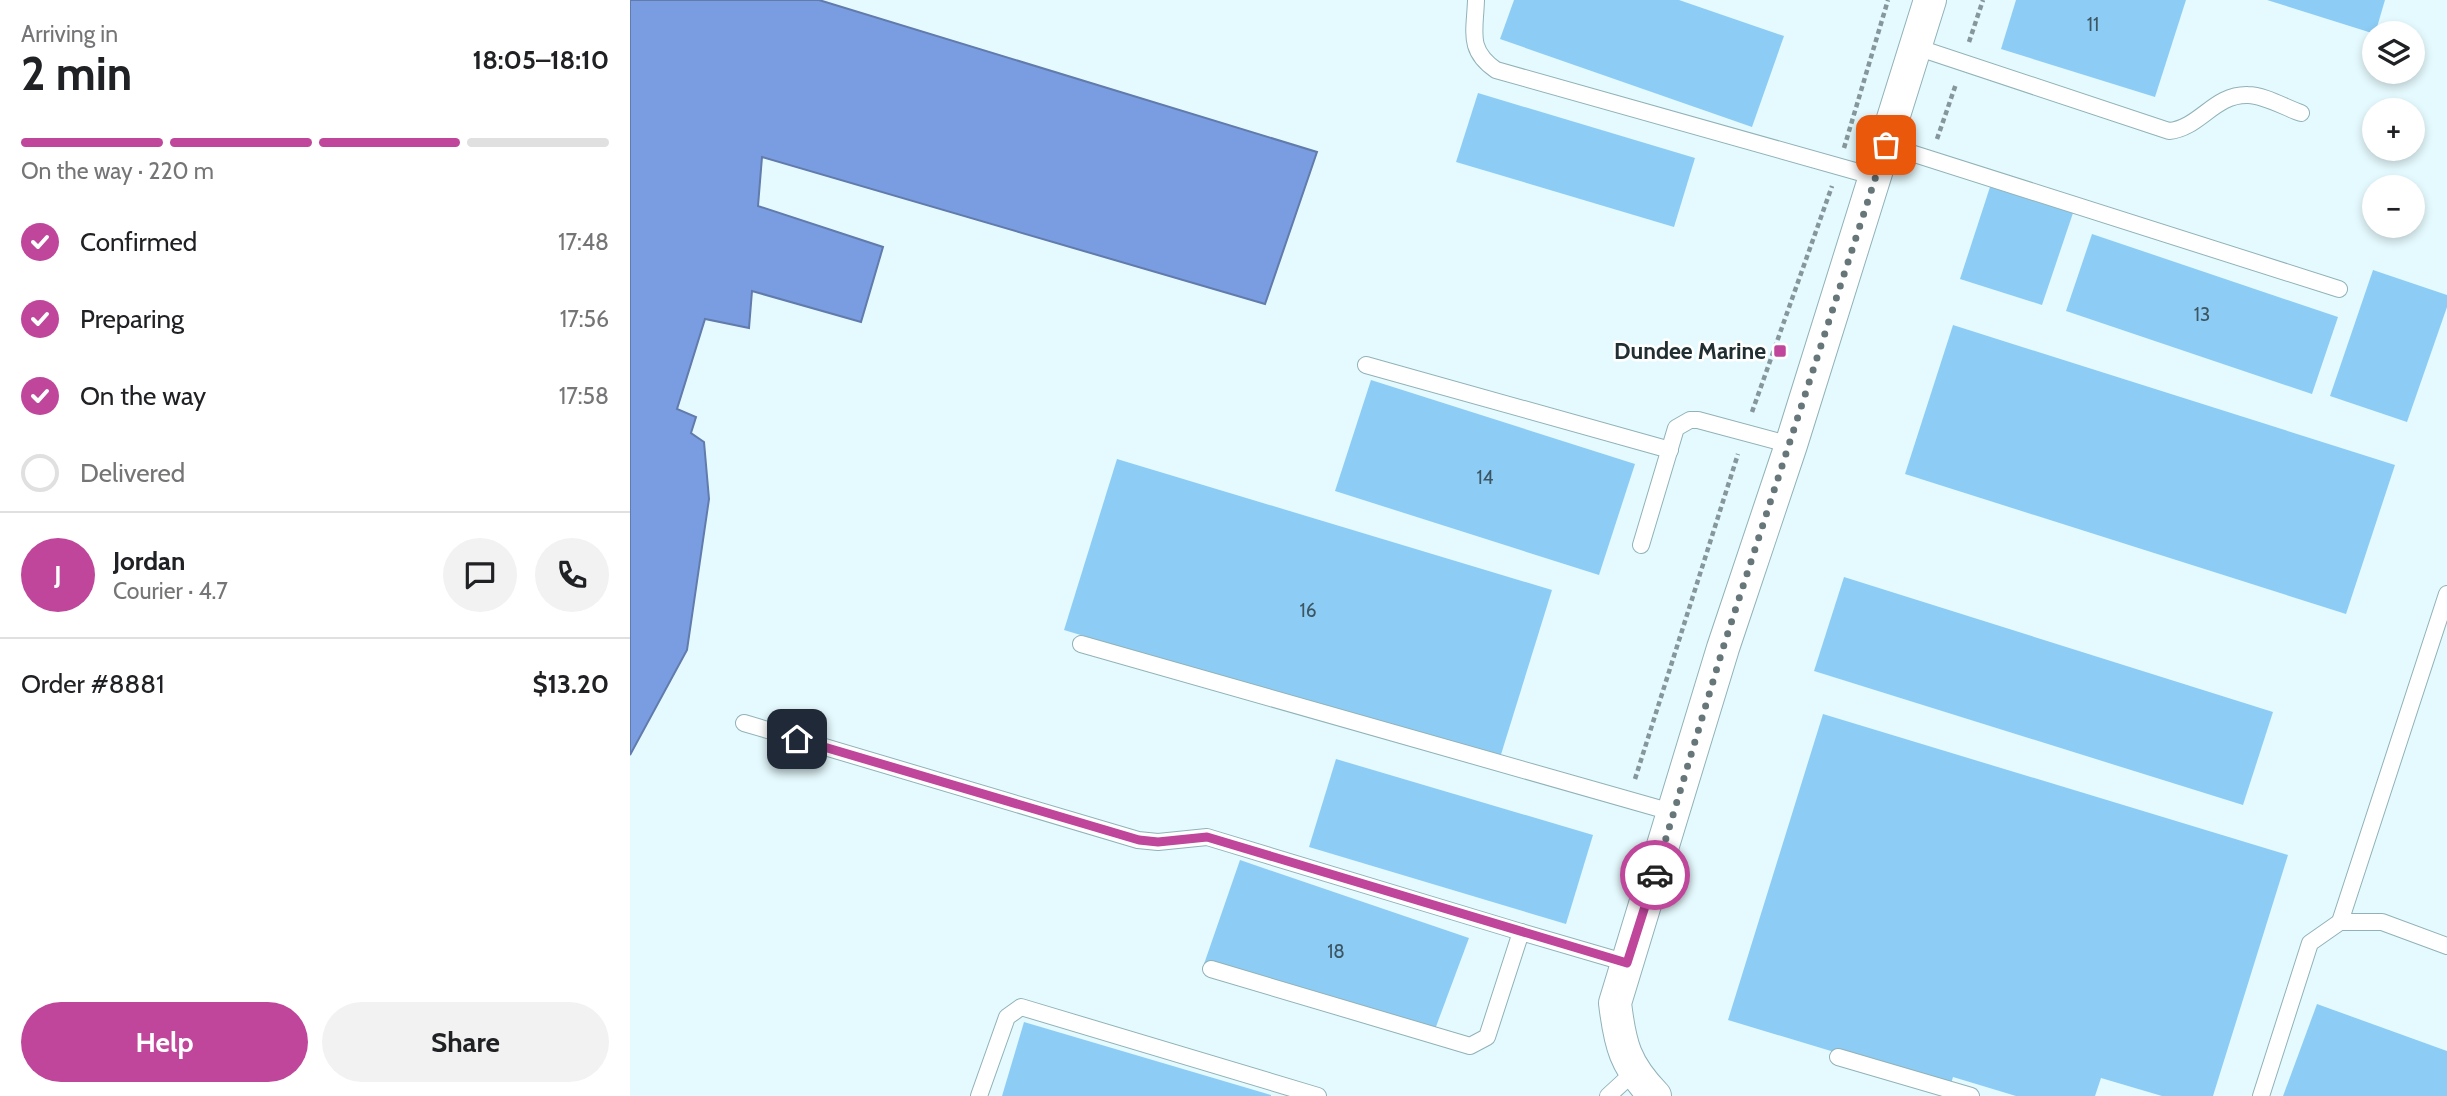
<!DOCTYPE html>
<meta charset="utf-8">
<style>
body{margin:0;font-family:Cabin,sans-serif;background:#f2f2f2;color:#202124;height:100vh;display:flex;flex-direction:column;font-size:26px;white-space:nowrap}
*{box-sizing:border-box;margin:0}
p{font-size:23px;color:#757577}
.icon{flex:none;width:38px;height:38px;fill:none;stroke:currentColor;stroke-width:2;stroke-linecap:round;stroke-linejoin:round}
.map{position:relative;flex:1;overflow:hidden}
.panel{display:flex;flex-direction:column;background:#fff;width:630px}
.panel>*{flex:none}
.controls{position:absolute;left:1732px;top:21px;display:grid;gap:14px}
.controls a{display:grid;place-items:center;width:63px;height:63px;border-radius:50%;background:#fff;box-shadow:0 4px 10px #0003;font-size:35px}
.pin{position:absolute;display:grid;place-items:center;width:60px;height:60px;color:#fff;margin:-30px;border-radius:14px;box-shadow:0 4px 10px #0006}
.courier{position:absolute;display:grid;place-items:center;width:70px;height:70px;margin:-35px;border:5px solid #bf469a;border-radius:50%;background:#fff;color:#222;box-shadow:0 2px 9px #0007}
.summary em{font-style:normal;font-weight:700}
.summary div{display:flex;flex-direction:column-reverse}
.summary{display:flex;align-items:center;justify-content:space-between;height:119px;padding:0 21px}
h1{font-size:46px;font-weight:700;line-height:52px}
.bar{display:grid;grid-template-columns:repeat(4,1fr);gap:10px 7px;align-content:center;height:84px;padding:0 21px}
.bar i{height:9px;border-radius:5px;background:#e0e0e0}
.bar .on{background:#bf469a}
.bar p{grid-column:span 4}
.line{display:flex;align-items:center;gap:18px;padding:0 21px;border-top:2px solid #e0e0e0}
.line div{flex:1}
.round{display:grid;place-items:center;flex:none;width:74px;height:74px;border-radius:37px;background:#f2f2f2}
ol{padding:0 21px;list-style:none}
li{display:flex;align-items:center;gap:21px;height:77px}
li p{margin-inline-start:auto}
li .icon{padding:7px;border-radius:50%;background:#bf469a;color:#fff;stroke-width:4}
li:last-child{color:#757577}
li i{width:38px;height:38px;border:4px solid #e0e0e0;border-radius:50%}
.cta{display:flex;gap:14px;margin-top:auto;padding:14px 21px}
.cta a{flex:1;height:80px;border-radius:42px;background:#bf469a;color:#fff;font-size:28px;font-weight:700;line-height:80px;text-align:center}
.cta a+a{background:#f2f2f2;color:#202124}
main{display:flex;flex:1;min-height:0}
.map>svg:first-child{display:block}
.water{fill:#7a9ce0;stroke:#607bac;stroke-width:2}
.building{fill:#8dcdf5}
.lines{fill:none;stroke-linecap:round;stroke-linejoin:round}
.service-casing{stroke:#90b2b8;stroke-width:18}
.minor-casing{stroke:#90b2b8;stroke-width:34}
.path{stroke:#86979b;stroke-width:4.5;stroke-dasharray:5 3.5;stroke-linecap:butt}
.service{stroke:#fff;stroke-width:16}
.minor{stroke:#fff;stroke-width:32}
.done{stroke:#667679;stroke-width:7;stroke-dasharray:0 12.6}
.route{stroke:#bf469a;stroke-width:9}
.poi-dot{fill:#bf469a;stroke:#fff;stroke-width:2.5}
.labels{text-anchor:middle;stroke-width:5;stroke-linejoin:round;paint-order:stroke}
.number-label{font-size:19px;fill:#3d5663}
.poi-label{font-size:23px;font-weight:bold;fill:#222f32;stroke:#fff;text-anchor:end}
</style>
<main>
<section class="panel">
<div class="summary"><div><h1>2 min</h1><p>Arriving in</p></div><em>18:05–18:10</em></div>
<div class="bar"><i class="on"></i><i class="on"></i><i class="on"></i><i></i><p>On the way · 220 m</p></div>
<ol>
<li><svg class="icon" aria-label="check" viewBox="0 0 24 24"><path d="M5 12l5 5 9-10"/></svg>Confirmed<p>17:48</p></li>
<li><svg class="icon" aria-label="check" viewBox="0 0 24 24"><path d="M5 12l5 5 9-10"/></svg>Preparing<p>17:56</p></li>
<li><svg class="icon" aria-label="check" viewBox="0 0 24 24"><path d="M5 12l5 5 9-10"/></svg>On the way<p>17:58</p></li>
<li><i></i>Delivered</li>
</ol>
<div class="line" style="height:126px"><b class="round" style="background:#bf469a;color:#fff">J</b><div><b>Jordan</b><p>Courier · 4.7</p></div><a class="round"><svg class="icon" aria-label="chat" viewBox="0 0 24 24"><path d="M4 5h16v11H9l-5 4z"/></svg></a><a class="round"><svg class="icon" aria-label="phone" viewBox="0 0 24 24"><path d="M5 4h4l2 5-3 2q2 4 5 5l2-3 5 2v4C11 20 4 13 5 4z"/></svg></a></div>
<div class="line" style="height:91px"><div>Order #8881</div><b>$13.20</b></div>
<div class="cta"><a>Help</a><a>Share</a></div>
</section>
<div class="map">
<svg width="1817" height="1096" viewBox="0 0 1817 1096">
<rect width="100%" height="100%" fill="#e5fafe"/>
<polygon class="water" points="0,0 189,0 687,152 635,304 132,157 128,206 253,247 231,322 122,291 119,328 75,319 47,409 66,417 61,433 74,442 79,499 57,650 0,755"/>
<g class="building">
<polygon points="884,0 1049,0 1154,36 1122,127 870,39"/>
<polygon points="1386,0 1556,0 1525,97 1371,49"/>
<polygon points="1637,0 1755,0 1745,34"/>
<polygon points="848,93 1065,158 1044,227 826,162"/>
<polygon points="1360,187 1443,213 1412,305 1330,279"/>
<polygon points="1462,234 1708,317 1682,394 1436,311"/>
<polygon points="1743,270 1817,295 1817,307 1777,422 1700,396"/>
<polygon points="1323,325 1765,465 1716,614 1275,474"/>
<polygon points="741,380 1005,464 969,575 705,491"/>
<polygon points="487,459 922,590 869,761 434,630"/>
<polygon points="1214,577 1643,712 1613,805 1184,671"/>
<polygon points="1193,714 1658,855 1583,1096 1532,1096 1471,1078 1465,1096 1386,1096 1323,1077 1320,1087 1098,1020"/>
<polygon points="706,759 963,835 936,924 679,847"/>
<polygon points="610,860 839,938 804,1032 574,964"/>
<polygon points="1687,1004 1817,1051 1817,1096 1653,1096"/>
<polygon points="394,1022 641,1095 641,1096 372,1096"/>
</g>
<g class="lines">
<defs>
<g id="service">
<path d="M 846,0 C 845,32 837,50 866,70 L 1246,177"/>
<path d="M 1286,47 L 1539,131 C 1570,128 1584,94 1618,95 C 1634,95 1656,108 1671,113"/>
<polyline points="1256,145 1709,289"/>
<polyline points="736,365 1040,450"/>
<polyline points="1011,545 1046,428 1060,420 1068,420 1161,445"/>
<polyline points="451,644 1045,813"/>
<polyline points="114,723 508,840 528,842 577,837 891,932"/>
<polyline points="1710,922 1817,594"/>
<polyline points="581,969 840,1046 857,1037 891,932 997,963"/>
<polyline points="1208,1057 1341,1096"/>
<polyline points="349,1096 377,1017 391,1007 688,1096"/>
<polyline points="978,1096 1003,1073"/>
<polyline points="1631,1096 1680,943 1710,922 1752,922 1817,946"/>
</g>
<path id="minor" d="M 1025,1096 C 995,1065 990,1045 985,1003 L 1093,648 L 1161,445 L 1300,0"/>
</defs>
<use href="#service" class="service-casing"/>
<use href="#minor" class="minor-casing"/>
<g class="path">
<polyline points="1339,42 1353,0"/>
<polyline points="1307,139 1326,84"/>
<polyline points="1214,148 1258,0"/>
<polyline points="1122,412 1202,186"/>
<polyline points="1005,779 1108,454"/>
</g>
<use href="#service" class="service"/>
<use href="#minor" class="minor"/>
</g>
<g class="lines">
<polyline class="done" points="1025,875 1093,648 1256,145"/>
<polyline class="route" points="167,739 509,840 528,842 577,837 997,963 1025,875"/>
</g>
<rect class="poi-dot" x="1143" y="344" width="14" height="14" rx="3.5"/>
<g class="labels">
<g class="number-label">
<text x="1463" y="31">11</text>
<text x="1572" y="321">13</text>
<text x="855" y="484">14</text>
<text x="678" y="617">16</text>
<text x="706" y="958">18</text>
</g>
<g class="poi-label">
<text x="1136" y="359">Dundee Marine</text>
</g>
</g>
</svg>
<div class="controls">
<a><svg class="icon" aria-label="layers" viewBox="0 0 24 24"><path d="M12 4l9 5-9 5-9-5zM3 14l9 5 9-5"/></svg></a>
<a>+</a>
<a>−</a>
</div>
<div class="pin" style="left:1256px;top:145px;background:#ea580c"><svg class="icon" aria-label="bag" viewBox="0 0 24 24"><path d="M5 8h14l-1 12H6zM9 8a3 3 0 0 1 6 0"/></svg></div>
<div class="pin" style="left:167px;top:739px;background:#1f2937"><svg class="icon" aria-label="home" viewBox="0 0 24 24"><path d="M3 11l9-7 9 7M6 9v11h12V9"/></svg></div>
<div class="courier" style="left:1025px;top:875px"><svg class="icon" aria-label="car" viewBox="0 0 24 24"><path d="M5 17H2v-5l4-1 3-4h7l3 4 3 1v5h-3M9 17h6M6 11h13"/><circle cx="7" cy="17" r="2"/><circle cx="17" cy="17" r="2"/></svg></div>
</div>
</main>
